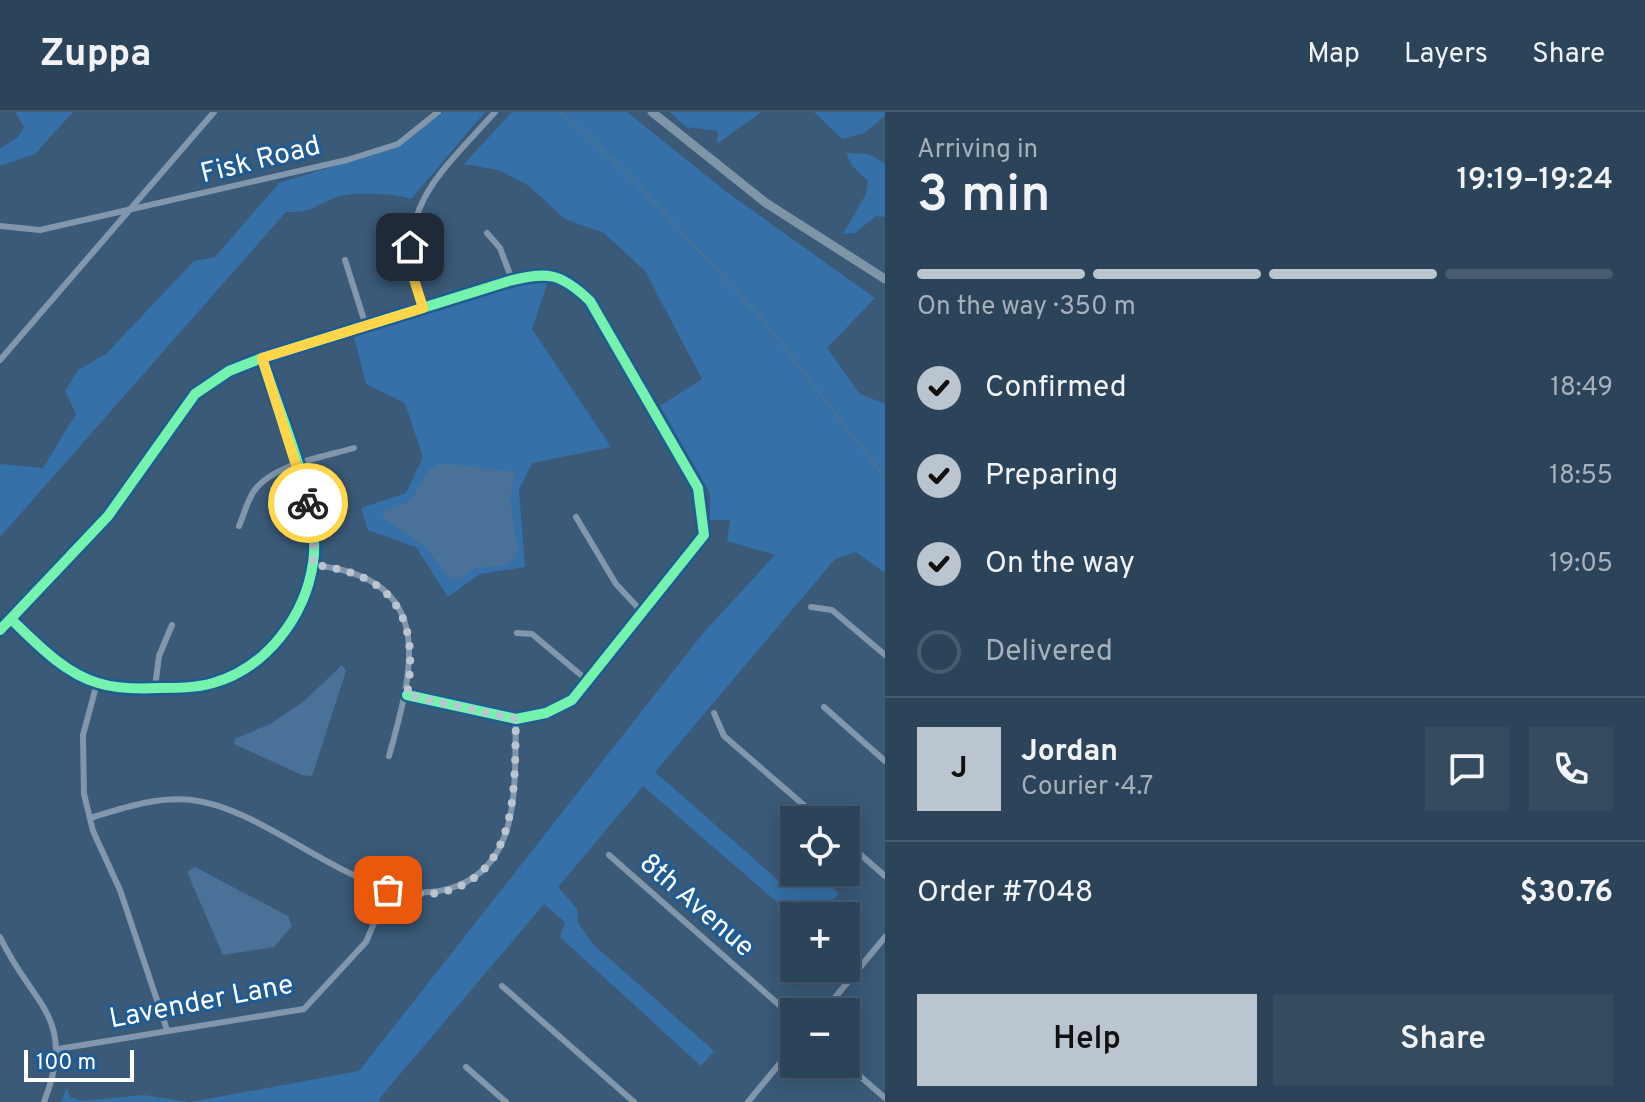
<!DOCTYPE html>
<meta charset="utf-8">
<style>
body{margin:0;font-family:Overpass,sans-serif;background:#344b60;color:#f1f3f6;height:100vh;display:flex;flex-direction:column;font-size:30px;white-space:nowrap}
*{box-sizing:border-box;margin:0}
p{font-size:26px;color:#a6b0bb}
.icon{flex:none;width:44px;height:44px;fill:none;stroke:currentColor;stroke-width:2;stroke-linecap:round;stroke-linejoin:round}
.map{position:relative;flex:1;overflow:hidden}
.side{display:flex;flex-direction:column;background:#2c445a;width:760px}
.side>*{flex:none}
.buttons{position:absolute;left:780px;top:694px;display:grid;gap:16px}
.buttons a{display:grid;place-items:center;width:80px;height:80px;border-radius:0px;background:#2c445a;box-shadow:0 4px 20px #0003,0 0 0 2px #485c70;font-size:40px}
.scale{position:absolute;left:24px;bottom:20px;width:110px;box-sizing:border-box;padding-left:8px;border:4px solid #fff;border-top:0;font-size:22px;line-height:28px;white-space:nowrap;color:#fff;-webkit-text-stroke:6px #205b92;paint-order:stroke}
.pin{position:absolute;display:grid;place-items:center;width:68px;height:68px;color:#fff;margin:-34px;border-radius:16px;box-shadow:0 4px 12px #0006}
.courier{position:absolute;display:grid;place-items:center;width:80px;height:80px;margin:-40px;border:6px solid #ffd54a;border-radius:50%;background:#fff;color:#222;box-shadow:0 2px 10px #0007}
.overview em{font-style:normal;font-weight:600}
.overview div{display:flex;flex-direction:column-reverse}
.overview{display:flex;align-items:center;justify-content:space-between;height:136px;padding:0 32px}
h1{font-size:52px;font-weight:600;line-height:60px}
.bar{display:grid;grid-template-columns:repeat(4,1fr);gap:12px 8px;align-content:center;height:96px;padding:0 32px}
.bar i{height:10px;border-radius:6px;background:#485c70}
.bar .current{background:#bac5d0}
.bar p{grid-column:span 4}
.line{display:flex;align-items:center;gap:20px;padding:0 32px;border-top:2px solid #485c70}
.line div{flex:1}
.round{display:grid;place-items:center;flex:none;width:84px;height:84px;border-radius:0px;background:#344b60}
ol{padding:0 32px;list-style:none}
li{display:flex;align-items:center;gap:24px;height:88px}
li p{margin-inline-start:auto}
li .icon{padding:8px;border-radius:50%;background:#bac5d0;color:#111;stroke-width:4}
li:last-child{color:#a6b0bb}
li i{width:44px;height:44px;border:4px solid #485c70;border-radius:50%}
.button{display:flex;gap:16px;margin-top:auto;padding:16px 32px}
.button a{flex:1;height:92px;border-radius:0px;background:#bac5d0;color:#111;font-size:32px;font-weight:600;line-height:92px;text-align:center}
.button a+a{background:#344b60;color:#f1f3f6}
header{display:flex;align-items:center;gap:48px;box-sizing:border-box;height:112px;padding:0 40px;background:#2c445a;border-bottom:2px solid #485c70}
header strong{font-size:38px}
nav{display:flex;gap:44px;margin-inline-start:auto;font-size:28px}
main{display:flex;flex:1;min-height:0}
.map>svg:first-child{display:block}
.green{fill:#3571a8}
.water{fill:#4a7298}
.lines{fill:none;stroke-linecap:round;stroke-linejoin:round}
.stream{stroke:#4a7298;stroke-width:2}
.street{stroke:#8297ab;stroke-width:6}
.secondary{stroke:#7e94a7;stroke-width:9}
.cycleway-casing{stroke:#205b92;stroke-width:15}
.cycleway{stroke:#73f3ae;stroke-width:10}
.done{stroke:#bac5d0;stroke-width:8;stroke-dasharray:0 14.4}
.route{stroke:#ffd54a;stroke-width:10}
.labels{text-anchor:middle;stroke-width:6;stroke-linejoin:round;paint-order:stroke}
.street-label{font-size:28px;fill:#fff;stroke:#205b92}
</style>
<header>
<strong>Zuppa</strong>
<nav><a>Map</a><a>Layers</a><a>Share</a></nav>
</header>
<main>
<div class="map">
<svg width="885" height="990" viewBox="0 0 885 990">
<rect width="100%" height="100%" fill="#3a5a78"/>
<g class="green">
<polygon points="15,0 73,0 35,42 0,54 0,37 19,24 24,15"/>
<path d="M 443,0 L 485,0 L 411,87 C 394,81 351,79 334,86 C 313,94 312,101 286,100 L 0,425 L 0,352 L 43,356 L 76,302 L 65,279 L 78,258 L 106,242 L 194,149 L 215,145 L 279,71 L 399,34 Z"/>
<polygon points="512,0 627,0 724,78 875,186 827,236 860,282 885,292 885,461 856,440 835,447 655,660 786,775 802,760 816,760 839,782 815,803 801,795 794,805 643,674 558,775 577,797 578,811 594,833 714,939 701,954 560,825 565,810 544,792 379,987 381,990 191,990 359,959 704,520 775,443 727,429 730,408 710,408 710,381 660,294 702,267 645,159 604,121 565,107 529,74 499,58 464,52"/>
<polygon points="670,0 761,0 717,32 718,19 686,15"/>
<polygon points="814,0 885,0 885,4 864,21 842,27"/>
<polygon points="846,41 868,42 885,51 885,105 876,104 855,121 843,122 866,82 868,69 852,54"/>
<polygon points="523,170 548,170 532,217 611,335 532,351 519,378 525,455 480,462 448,485 416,435 368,418 361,396 406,381 423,345 405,291 366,272 354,225"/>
<polygon points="67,976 70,985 83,989 143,983 188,990 61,990"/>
</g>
<g class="water">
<path d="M 443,351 L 515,360 L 510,387 L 518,438 L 513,448 L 503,454 L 474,456 L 460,469 L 448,466 L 427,436 L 384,406 L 382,401 C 390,395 403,395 410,388 C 422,375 424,354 443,351 Z"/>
<polygon points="342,553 346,559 312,664 302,663 234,632 235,627 270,612 303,590"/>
<polygon points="195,755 288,804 292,814 274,835 223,843 187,760"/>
</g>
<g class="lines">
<polyline class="stream" points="561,0 629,63 764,209 885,366"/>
<g class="street">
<polyline points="0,114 40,118 347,48 398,32 438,0"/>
<polyline points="487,121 500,136 512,168"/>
<polyline points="345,148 366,214"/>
<path d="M 423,196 C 391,98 433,69 495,0"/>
<polyline points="0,248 214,0"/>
<polyline points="576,405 616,472 643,501"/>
<path d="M 239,414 C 244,403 247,389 254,379 C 273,352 324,345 354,336"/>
<path d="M 313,453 C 438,466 414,555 389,644"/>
<polyline points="811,495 832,498 885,543"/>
<path d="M 11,507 C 36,531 64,561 98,571 C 117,577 139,577 159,576 C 176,576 196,576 213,571 C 266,556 305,505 313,451 C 322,396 279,301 262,246"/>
<path d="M 0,518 L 108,404 L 195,282 L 229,259 L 262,246 L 509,169 C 548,159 561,161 590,189 L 698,376 L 704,423 L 572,588 L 546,601 L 516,607 L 407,583"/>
<polyline points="517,521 532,522 588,569"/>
<polyline points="97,571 83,623 84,682 93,719 120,778 167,918"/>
<polyline points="155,576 159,544 172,513"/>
<polyline points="824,595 885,649"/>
<polyline points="714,601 724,624 821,708"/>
<path d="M 90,706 C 123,696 157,684 192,688 C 280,699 368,808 457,774 C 523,749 514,665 516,607"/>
<polyline points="846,730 885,764"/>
<polyline points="609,743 794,906"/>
<path d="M 0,825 C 32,894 78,904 44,990"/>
<polyline points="846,842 860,855"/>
<polyline points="502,874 634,990"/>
<polyline points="823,900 885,825"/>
<polyline points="58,937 304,897 366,830 388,778"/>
<polyline points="846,952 885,986"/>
<polyline points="466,955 506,990"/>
<polyline points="748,990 794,934"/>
</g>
<polyline class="secondary" points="652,0 766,91 885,167"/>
<defs>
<g id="cycleway">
<path d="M 11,507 C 36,531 64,561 98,571 C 117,577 139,577 159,576 C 176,576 196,576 213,571 C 266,556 305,505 313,451 C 322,396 279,301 262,246"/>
<path d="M 0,518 L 108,404 L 195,282 L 229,259 L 262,246 L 509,169 C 548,159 561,161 590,189 L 698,376 L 704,423 L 572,588 L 546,601 L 516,607 L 407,583"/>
</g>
</defs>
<use href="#cycleway" class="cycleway-casing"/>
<use href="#cycleway" class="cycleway"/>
</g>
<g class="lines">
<path class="done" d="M 308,391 L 314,417 L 313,453 C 394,461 420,506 407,583 L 516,607 C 514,673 521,765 438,781 C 423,784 403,779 388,778"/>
<polyline class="route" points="308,391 262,246 423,196 413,164 410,135"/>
</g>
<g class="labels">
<g class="street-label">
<text transform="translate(260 46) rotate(-14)" y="10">Fisk Road</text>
<text transform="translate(698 792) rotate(41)" y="10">8th Avenue</text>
<text transform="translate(201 888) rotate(-11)" y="10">Lavender Lane</text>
</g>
</g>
</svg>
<div class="buttons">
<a><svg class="icon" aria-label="locate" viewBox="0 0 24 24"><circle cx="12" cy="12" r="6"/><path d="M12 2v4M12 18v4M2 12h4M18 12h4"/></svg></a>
<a>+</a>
<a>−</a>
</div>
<div class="scale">100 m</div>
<div class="pin" style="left:388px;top:778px;background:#ea580c"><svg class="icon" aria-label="bag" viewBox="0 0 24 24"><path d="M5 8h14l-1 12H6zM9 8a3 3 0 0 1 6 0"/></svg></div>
<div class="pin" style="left:410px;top:135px;background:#1f2937"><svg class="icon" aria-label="home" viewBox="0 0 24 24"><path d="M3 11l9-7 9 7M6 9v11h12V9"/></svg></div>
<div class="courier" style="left:308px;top:391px"><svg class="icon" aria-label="bike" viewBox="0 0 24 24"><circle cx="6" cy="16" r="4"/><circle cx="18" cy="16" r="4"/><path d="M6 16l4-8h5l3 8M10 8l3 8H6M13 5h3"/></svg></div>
</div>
<section class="side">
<div class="overview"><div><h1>3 min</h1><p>Arriving in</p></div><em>19:19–19:24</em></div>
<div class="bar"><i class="current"></i><i class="current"></i><i class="current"></i><i></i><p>On the way · 350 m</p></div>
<ol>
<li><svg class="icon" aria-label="check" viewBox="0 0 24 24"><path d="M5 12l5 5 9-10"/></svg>Confirmed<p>18:49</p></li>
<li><svg class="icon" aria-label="check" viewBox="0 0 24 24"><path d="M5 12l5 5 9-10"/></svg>Preparing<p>18:55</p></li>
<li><svg class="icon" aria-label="check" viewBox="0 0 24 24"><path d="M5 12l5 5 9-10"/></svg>On the way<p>19:05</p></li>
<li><i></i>Delivered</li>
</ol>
<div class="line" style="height:144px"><b class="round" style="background:#bac5d0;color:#111">J</b><div><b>Jordan</b><p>Courier · 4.7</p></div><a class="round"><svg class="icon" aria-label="chat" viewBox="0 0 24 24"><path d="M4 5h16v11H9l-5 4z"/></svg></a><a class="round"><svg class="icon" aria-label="phone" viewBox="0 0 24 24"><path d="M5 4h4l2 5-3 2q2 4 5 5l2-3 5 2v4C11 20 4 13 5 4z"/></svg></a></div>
<div class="line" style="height:104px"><div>Order #7048</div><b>$30.76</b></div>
<div class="button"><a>Help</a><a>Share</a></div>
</section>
</main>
